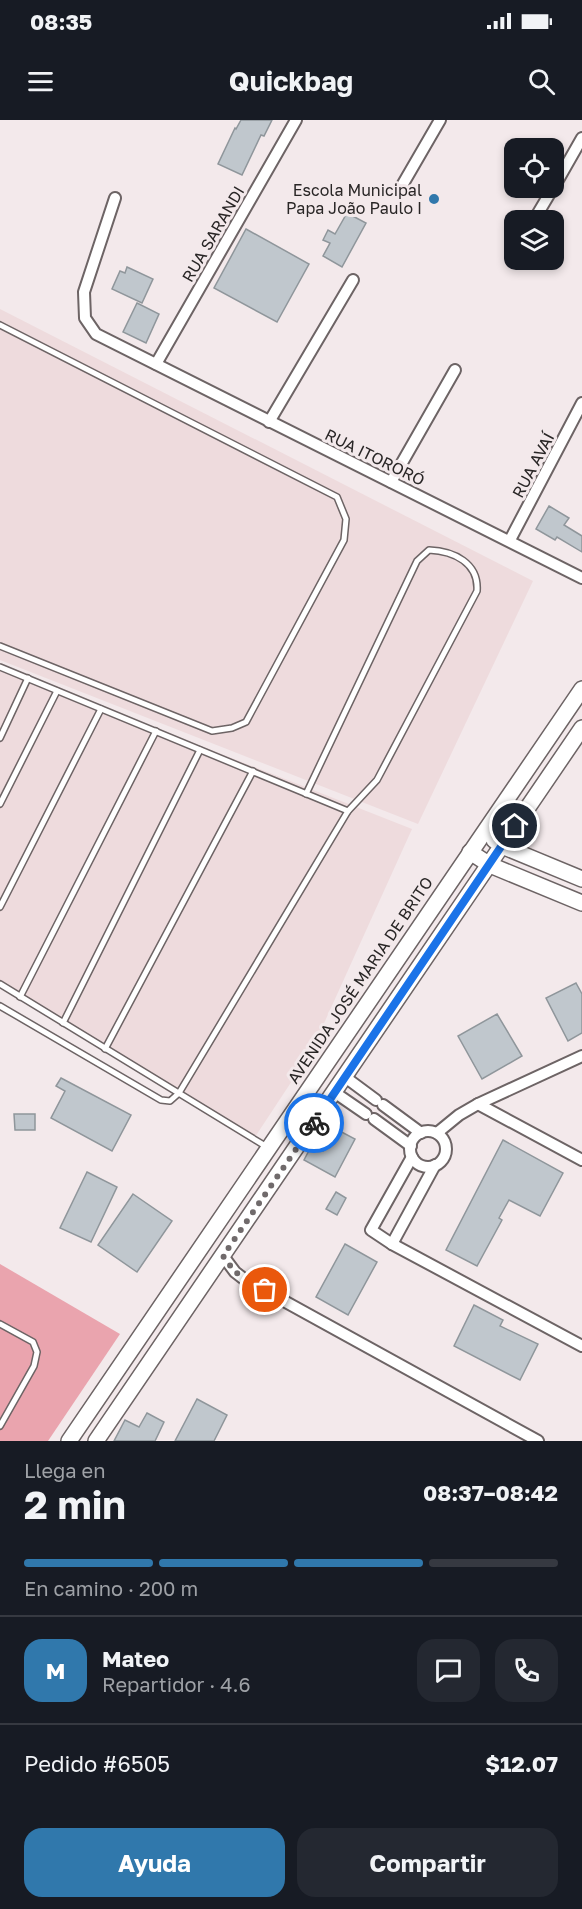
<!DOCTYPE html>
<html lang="es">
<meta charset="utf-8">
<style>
body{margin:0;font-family:"Golos Text",sans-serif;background:#242831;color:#f1f3f6;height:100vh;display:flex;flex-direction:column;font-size:22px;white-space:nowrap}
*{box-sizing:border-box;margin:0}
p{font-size:20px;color:#9ea1a6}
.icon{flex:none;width:33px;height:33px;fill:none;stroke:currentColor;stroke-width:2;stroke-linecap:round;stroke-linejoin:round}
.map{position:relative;height:1321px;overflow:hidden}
.details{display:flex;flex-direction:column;background:#171b24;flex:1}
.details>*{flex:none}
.controls{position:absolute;left:504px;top:18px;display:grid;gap:12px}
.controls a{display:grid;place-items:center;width:60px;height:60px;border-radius:12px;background:#171b24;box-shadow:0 3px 9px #0003;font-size:30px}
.pin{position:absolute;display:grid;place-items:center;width:51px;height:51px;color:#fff;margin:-26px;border:3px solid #fff;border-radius:50%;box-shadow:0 2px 6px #0007}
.courier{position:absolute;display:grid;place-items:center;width:60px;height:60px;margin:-30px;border:4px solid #1a73e8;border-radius:50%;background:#fff;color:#222;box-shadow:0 2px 8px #0007}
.overview em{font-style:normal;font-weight:700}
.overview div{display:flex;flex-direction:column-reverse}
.overview{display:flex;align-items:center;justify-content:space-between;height:102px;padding:0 24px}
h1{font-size:39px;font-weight:700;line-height:45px}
.bar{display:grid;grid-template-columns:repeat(4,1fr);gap:9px 6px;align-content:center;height:72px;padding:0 24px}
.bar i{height:8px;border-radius:4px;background:#363941}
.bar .active{background:#3078ac}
.bar p{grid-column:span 4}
.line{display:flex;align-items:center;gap:15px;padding:0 24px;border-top:2px solid #363941}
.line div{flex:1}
.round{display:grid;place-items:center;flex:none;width:63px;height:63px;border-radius:18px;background:#242831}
.button{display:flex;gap:12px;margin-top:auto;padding:12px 24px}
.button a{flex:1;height:69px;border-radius:18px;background:#3078ac;color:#fff;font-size:24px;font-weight:700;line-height:69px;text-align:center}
.button a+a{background:#242831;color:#f1f3f6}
.status{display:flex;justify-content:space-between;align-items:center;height:42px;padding:0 30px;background:#171b24;direction:ltr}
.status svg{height:16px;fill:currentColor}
header{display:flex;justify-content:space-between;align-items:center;height:78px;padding:0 24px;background:#171b24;font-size:27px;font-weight:700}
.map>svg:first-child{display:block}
.built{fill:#eedbdd}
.green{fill:#eaa4ae}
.building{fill:#c0c7cd;stroke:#8f969b;stroke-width:1.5}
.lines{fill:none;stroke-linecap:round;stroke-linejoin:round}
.lane-casing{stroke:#6d6465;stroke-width:8}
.street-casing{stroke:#6d6465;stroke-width:14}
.secondary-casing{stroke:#6d6465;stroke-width:18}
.lane{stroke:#fff;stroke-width:5}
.street{stroke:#fff;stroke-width:10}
.secondary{stroke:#fff;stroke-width:15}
.done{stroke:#706a6b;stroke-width:6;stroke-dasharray:0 10.8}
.route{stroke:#1a73e8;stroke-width:8}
.poi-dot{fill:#3078ac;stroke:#f3e9eb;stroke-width:2}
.labels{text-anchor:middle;stroke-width:6;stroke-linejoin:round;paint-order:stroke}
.poi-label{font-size:16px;fill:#292626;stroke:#f3e9eb;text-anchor:end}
.street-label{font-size:16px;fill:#292626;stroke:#f3e9eb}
</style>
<div class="status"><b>08:35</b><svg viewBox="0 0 49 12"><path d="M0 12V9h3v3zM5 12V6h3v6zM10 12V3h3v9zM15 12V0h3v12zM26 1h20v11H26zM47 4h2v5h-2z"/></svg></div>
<header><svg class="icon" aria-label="menu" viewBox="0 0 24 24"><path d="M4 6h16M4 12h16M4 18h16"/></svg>Quickbag<svg class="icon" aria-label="search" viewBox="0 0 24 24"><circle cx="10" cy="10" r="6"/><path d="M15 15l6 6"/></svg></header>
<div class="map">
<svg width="582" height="1321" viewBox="0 0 582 1321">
<rect width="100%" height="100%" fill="#f3e9eb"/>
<g class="built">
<polygon points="0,189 533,461 418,704 0,540"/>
<polygon points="0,547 412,709 311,932 255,1017 0,861"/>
</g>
<polygon class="green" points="0,1144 120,1214 48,1321 0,1321"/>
<g class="building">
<polygon points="241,0 272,0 264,16 261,15 242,55 218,44 235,8 236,9"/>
<polygon points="347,93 366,103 342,147 323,136 330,123 323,120 328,110 335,114"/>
<polygon points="246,109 309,144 277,202 214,168"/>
<polygon points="127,147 153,159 142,183 112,169 120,151 125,153"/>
<polygon points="137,183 159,194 146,223 123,212"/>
<polygon points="549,386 569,398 564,405 582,416 582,432 557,417 555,420 536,409"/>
<polygon points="576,863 582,874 582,913 568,921 546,878"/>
<polygon points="497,894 522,936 482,959 458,916"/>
<polygon points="61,958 131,995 112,1031 51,998 65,971 56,966"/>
<polygon points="14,994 35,994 35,1010 15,1010"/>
<polygon points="334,1008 355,1019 335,1057 304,1040 312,1025 323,1031"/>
<polygon points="503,1020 563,1053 540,1096 509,1080 499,1098 502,1100 477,1146 446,1130"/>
<polygon points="87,1052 117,1067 91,1122 60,1108"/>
<polygon points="336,1072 346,1078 337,1095 326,1089"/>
<polygon points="133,1074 172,1101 137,1152 98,1125"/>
<polygon points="345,1124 377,1142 348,1195 316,1177"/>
<polygon points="474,1185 503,1200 500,1206 538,1224 520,1260 454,1226"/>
<polygon points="197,1279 227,1295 214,1321 175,1321"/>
<polygon points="147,1293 164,1302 155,1321 114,1321 125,1300 139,1307"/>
</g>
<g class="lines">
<defs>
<g id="lane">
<polyline points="0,205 337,377 346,399 344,420 246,602 232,608 212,611 0,526"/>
<polyline points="0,547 348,691"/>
<polyline points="0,618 28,558"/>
<polyline points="0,684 57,571"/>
<polyline points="0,787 101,589"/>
<polyline points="0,864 267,1027"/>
<polyline points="20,877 156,611"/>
<path d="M 0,886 L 161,980 L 170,981 L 179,973 L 348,691 L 377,660 L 477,471 C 479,443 454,431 429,430 L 417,441 L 306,674"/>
<polyline points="63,903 200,630"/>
<polyline points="105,929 253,651"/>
<polyline points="0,1204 33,1222 37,1232 34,1246 0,1306"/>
</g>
<g id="street">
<polyline points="554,67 582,18"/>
<polyline points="400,69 440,0"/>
<polyline points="115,78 84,172 85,198 96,214 582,458"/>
<polyline points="534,100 553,68"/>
<polyline points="156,244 296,0"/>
<polyline points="269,302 353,160"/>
<polyline points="391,362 455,250"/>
<polyline points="510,420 582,283"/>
<polyline points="345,957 376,980"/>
<polyline points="334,972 366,994"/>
<polyline points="478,984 582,1040"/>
<polyline points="383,985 421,1013"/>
<polyline points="374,999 411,1026"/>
<circle cx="428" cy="1029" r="18"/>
<polyline points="437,1013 459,995 478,984 582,936"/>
<polyline points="412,1037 371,1110 392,1124 582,1226"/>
<polyline points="392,1124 435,1045"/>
<polyline points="223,1136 235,1152 244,1159 538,1321"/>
</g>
<g id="secondary">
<polyline points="494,720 502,726 582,759"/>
<polyline points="470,732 490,745 582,783"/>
<polyline points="69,1321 582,569"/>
<polyline points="96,1321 582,608"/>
</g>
</defs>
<use href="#lane" class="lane-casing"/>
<use href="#street" class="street-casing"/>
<use href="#secondary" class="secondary-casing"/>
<use href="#lane" class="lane"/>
<use href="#street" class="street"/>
<use href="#secondary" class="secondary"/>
</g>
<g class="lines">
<polyline class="done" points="265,1170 235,1152 223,1136 314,1003"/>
<polyline class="route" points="314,1003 515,706"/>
</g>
<circle class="poi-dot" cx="434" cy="79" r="6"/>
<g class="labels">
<g class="poi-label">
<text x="422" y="76">Escola Municipal<tspan x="422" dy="18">Papa João Paulo I</tspan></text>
</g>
<g class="street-label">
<text transform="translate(213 114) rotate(-60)" y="6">RUA SARANDI</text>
<text transform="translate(375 337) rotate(26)" y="6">RUA ITORORÓ</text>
<text transform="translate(533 345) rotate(-62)" y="6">RUA AVAÍ</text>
<text transform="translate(360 860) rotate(-56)" y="6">AVENIDA JOSÉ MARIA DE BRITO</text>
</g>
</g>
</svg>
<div class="controls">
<a><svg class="icon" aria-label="locate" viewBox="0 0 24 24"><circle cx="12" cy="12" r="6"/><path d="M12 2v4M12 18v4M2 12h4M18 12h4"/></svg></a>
<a><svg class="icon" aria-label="layers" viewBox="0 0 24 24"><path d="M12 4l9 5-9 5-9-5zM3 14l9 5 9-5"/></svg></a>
</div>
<div class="pin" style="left:265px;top:1170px;background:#ea580c"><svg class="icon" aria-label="bag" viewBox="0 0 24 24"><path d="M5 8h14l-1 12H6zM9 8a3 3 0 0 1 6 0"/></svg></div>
<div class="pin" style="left:515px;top:706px;background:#1f2937"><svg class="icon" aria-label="home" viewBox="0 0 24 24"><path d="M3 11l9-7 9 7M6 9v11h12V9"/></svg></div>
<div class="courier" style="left:314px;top:1003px"><svg class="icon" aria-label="bike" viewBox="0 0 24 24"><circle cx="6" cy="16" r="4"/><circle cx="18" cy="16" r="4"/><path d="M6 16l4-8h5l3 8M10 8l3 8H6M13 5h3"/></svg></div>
</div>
<section class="details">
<div class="overview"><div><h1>2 min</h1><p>Llega en</p></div><em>08:37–08:42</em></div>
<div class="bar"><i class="active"></i><i class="active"></i><i class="active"></i><i></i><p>En camino · 200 m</p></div>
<div class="line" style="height:108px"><b class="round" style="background:#3078ac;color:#fff">M</b><div><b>Mateo</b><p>Repartidor · 4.6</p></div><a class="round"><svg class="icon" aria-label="chat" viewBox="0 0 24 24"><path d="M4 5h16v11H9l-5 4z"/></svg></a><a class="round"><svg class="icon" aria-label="phone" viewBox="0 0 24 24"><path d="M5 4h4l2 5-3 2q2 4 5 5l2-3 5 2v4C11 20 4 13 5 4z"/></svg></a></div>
<div class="line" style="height:78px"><div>Pedido #6505</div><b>$12.07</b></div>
<div class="button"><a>Ayuda</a><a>Compartir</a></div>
</section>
